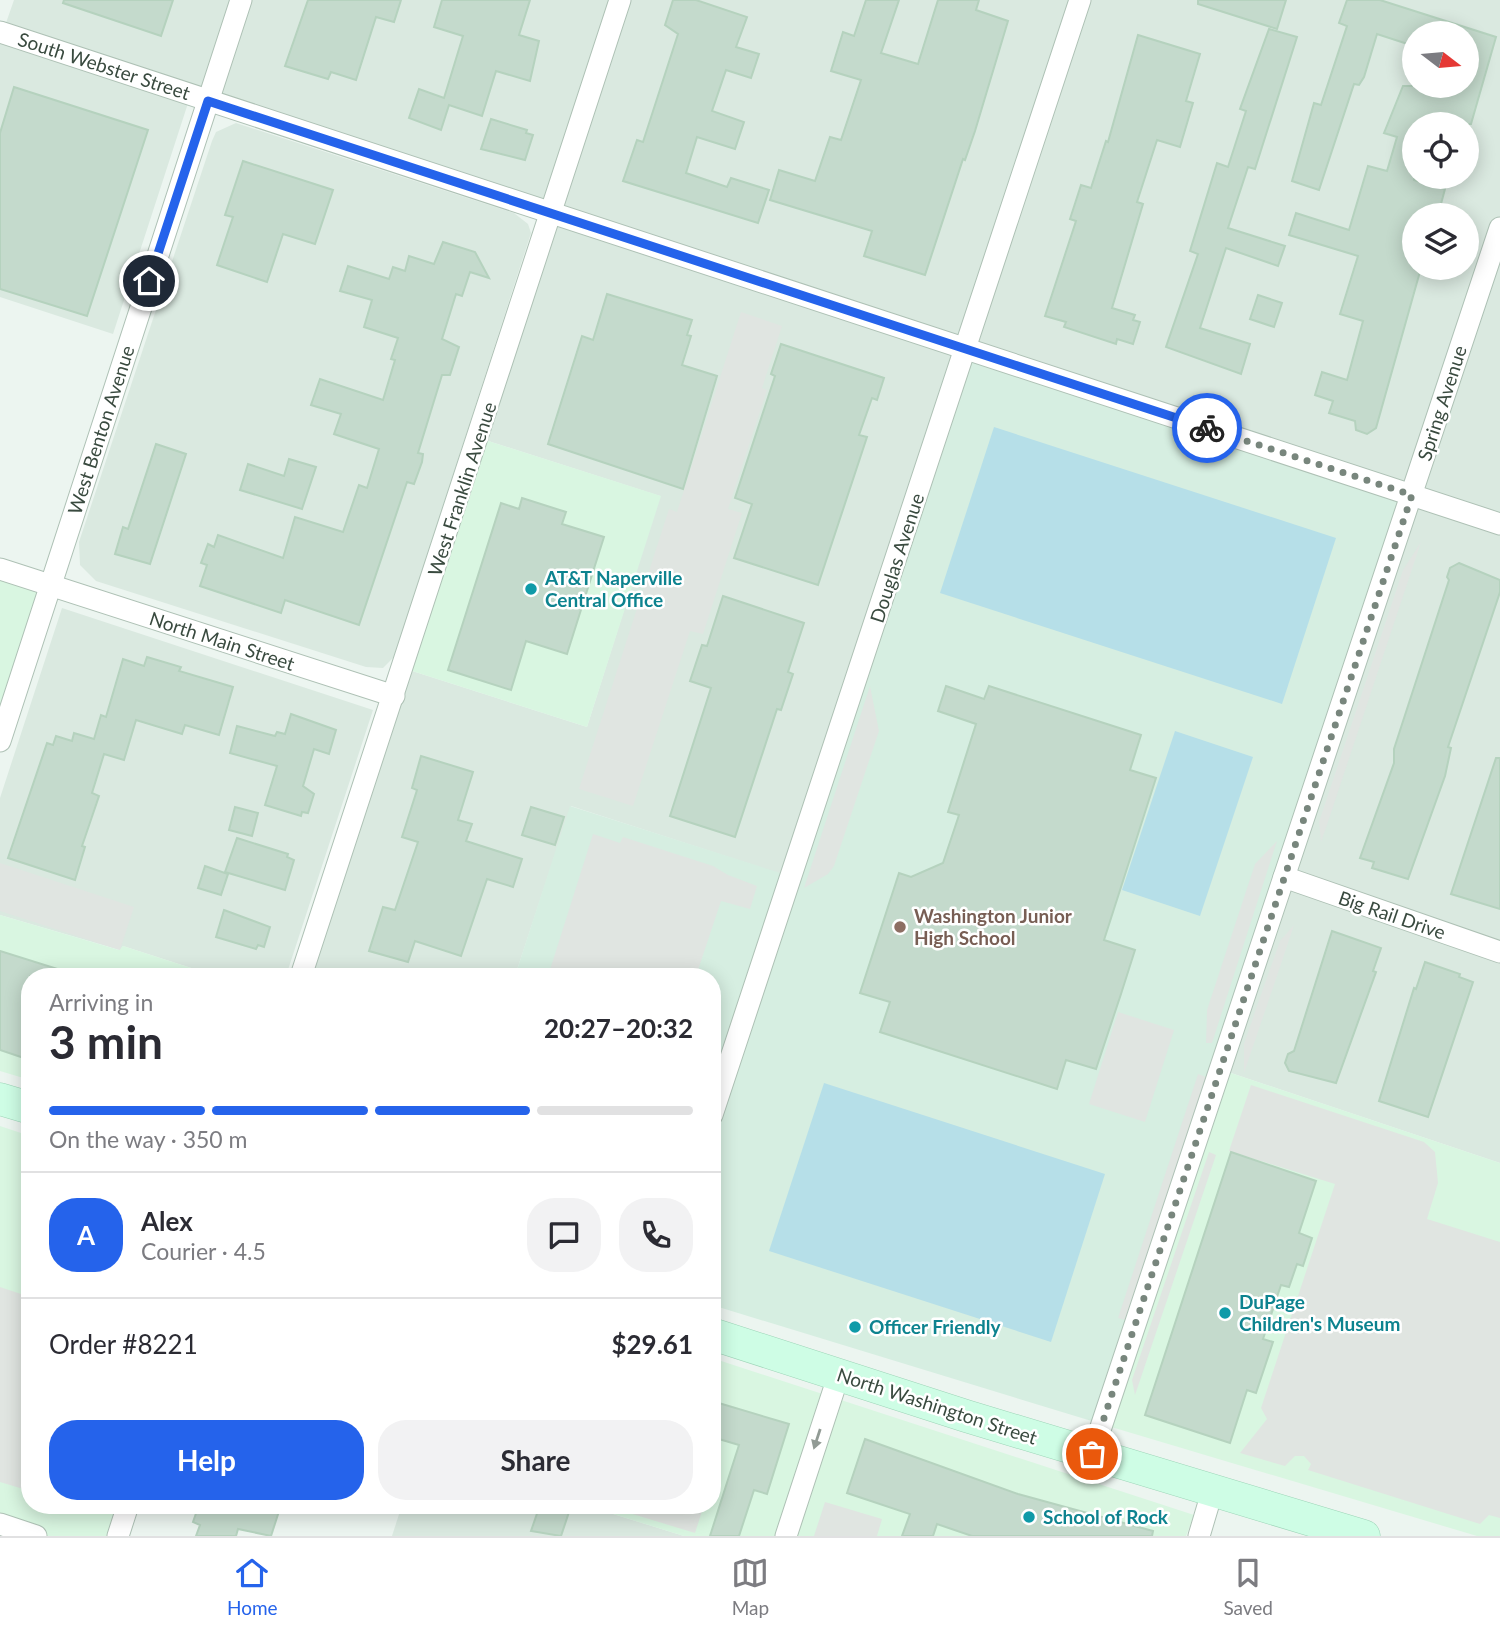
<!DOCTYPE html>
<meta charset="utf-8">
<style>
body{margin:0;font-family:Lato,sans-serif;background:#f2f2f3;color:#2b2b33;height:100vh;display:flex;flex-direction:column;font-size:26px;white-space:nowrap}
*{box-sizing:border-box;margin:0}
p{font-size:23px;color:#7c7c81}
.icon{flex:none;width:38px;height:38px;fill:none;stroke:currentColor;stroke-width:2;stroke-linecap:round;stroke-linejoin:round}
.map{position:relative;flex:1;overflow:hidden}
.drawer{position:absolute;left:21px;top:968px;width:700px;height:546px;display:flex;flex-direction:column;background:#fff;border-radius:28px;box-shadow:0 4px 18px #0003}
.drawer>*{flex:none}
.needle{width:46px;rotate:106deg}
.buttons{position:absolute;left:1402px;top:21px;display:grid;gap:14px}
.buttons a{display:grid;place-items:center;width:77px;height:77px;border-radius:50%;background:#fff;box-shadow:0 4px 18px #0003;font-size:35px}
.pin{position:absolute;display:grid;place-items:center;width:60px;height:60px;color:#fff;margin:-30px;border:4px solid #fff;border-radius:50%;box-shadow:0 2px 7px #0007}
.courier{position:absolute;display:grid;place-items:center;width:70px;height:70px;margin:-35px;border:5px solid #2563eb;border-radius:50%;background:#fff;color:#222;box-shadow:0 2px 9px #0007}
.head em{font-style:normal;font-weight:700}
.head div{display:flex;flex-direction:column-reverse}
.head{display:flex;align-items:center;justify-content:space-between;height:119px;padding:0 28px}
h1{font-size:46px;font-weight:700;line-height:52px}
.bar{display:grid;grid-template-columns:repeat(4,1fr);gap:10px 7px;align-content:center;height:84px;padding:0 28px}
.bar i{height:9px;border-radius:5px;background:#e1e1e2}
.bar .selected{background:#2563eb}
.bar p{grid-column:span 4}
.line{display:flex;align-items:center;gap:18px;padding:0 28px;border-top:2px solid #e1e1e2}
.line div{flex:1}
.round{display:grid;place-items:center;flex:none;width:74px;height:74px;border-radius:28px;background:#f2f2f3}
.button{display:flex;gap:14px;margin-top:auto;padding:14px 28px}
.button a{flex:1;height:80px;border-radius:28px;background:#2563eb;color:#fff;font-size:28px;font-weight:700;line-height:80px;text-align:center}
.button a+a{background:#f2f2f3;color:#2b2b33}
.menu{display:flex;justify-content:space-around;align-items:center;height:98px;border-top:2px solid #e1e1e2;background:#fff;font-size:19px;color:#7c7c81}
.menu a{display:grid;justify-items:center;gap:4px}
.menu .selected{color:#2563eb}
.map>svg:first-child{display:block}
.residential{fill:#dae9e0;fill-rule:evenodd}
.commercial{fill:#d9f6e1}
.education{fill:#d6eee1}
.green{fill:#b6dfe8}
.parking{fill:#e0e5e1}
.building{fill:#c4dacc;stroke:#b5d2be;stroke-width:2}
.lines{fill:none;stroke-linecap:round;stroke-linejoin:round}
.street-casing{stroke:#aec1b5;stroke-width:23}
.secondary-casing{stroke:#9dd4b7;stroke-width:33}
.street{stroke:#fff;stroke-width:21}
.secondary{stroke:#cefde5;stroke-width:32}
.oneway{fill:#929b95}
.done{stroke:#78867d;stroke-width:7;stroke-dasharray:0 12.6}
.route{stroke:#2563eb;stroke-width:9}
.culture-dot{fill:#0f9aa8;stroke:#fff;stroke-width:2.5}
.education-dot{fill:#8d6e63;stroke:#fff;stroke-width:2.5}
.labels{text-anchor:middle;stroke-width:5;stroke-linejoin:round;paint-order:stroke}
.street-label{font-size:19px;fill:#394a3f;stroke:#fff}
.culture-label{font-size:19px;font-weight:bold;fill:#0d838f;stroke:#fff;text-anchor:start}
.education-label{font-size:19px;font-weight:bold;fill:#785e54;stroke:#fff;text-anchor:start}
</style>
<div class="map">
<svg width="1500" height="1536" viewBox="0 0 1500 1536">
<rect width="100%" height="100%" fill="#ecf5f0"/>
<g class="residential">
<path d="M 14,0 L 1500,0 L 1500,1163 L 1222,1070 L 793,878 L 571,806 L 515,976 L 309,976 L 406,669 L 587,727 L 660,496 L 482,439 L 555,214 L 191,94 L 113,334 L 0,297 L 0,40 ZM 1414,33 L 1466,33 L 1466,86 L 1414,86 ZM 1414,124 L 1466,124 L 1466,177 L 1414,177 ZM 1414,215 L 1466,215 L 1466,268 L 1414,268 Z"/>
<polygon points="236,123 514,213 528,224 531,233 405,624 394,657 383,668 366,667 96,581 80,565 79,542 212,141 216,132"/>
<polygon points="62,608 373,710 286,976 216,976 123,946 120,950 0,915 0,798"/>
<polygon points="402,1505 584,1505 684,1536 392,1536"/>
</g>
<g class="commercial">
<polygon points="482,439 661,496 587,727 406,669"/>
<polygon points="0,569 47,584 0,707"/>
<polygon points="0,915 119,950 123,946 216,976 30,976 30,1080 0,1071"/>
<polygon points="1222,1070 1500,1163 1500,1536 1477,1536 1108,1426"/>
<polygon points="0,1126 30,1136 30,1505 130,1505 120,1536 36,1536 0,1524"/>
<polygon points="712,1358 1194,1515 1186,1536 684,1536 584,1505 712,1505"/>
</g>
<polygon class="education" points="970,350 1413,497 1108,1426 712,1305 712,976 515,976 570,806 793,877"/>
<g class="green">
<polygon points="994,427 1336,538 1282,704 940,593"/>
<polygon points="1175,731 1253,757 1200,916 1122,890"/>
<polygon points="824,1083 1105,1174 1051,1342 769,1251"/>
</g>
<g class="parking">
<polygon points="741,312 782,326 762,388 767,390 728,509 742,513 703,634 690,631 633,806 579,789 669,509 677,512"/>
<polygon points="1421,542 1327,825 1321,842 1319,822 1403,570"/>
<polygon points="870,686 879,731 834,866 828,874 804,888"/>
<polygon points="593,834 620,843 623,837 713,866 728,875 757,886 750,909 721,901 696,976 548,976"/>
<polygon points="1277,841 1212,1043 1206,1043 1207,1010 1255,864"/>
<polygon points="0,863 134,907 120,950 0,911"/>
<polygon points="1294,925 1281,964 1244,1073 1244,1044 1258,1003 1280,941"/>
<polygon points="1118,1012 1174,1030 1145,1122 1089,1104"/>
<polygon points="1198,1074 1206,1077 1125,1320 1118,1318"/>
<polygon points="1251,1085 1424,1142 1435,1152 1438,1183 1427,1219 1500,1242 1500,1518 1489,1515 1480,1524 1308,1470 1311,1464 1304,1456 1295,1456 1285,1466 1240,1453 1267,1419 1261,1408 1335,1184 1229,1151"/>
<polygon points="1209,1152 1216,1155 1135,1395 1132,1380"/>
<polygon points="0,1287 30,1297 30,1491 0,1482"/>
<polygon points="825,1502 882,1519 877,1536 814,1536"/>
<polygon points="603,1505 704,1505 695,1533"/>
</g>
<g class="building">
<polygon points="64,0 173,0 161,36 63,3"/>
<polygon points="308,0 401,0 394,22 376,17 356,80 331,72 328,79 285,66"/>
<polygon points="442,0 530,0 519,35 539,41 530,81 496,71 482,116 449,105 441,130 409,118 419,89 444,98 463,36 434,27"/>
<polygon points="673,0 696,0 747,17 736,47 759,54 751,78 726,70 712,111 744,122 735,149 697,137 686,173 727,187 731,178 769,190 758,223 623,181 637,140 643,142 678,34 665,25"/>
<polygon points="866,0 899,0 881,53 918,64 938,0 979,0 976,10 1008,21 975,131 965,160 963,159 925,275 864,256 872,231 770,200 779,170 815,181 830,137 841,140 861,80 831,71 843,32 854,36"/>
<polygon points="1198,0 1286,0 1277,29 1198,4"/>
<polygon points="1347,0 1380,0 1496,37 1471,124 1414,124 1414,180 1445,189 1438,215 1414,215 1414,268 1421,268 1376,428 1367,434 1356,430 1355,421 1329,413 1333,401 1315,395 1322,372 1347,380 1363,321 1340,314 1358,256 1289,235 1296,213 1349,230 1368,166 1387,171 1397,137 1384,133 1403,86 1466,86 1466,33 1414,33 1414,46 1377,34 1364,77 1359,85 1354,84 1319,190 1292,181 1314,103 1321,105 1347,26 1339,23"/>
<polygon points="1269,29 1297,37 1255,169 1248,167 1228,228 1285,246 1278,266 1226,248 1200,328 1250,344 1241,374 1166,347 1198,254 1190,251 1217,163 1228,167 1246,111 1240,109"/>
<polygon points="1138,35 1200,54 1186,101 1193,103 1180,147 1157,140 1137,202 1143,204 1112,308 1135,315 1133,320 1140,322 1133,344 1117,339 1116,344 1064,327 1066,322 1045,316 1076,221 1070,219 1081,185 1091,188 1106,141 1108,142"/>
<polygon points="14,87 148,130 87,316 0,289 0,133"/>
<polygon points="491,119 527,130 526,133 533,135 525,160 481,149"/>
<polygon points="243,161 333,190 315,244 283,234 267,282 217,265 233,217 225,215"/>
<polygon points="443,242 475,252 489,278 470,272 462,296 456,294 442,339 459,347 450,375 442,375 418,453 423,454 422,462 414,484 407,482 359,625 285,600 281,613 200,586 207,565 201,563 208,544 214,547 218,535 283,558 295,517 343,532 359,485 367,488 379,449 334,434 341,414 311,405 320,379 383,400 395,360 391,359 398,338 364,327 372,300 340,291 348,266 389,279 393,267 405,271 409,256 434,264"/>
<polygon points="607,294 692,320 687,335 691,336 682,365 717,376 683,489 548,444 582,336 593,340"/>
<polygon points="1258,295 1282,303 1274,327 1250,319"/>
<polygon points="781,344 884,378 877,400 872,398 859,435 867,437 818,585 734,558 752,504 735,498 775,376 771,374"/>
<polygon points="156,444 186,454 150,564 115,554 123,527 128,529"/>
<polygon points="289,459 316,467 302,509 240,490 248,464 284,476"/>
<polygon points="522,498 566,512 562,524 604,537 567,654 526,641 511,690 448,670 501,503 519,509"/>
<polygon points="1459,563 1500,580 1500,592 1448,747 1451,748 1445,776 1408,879 1372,868 1374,862 1360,858 1394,763 1394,749 1449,580 1447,577 1450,568"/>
<polygon points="723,596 804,623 788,672 793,674 781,710 777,709 735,837 670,816 711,688 690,681 702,645 707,646"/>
<polygon points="147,657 181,667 179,671 233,687 219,735 185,725 182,734 136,720 124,760 104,754 92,793 99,796 82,846 85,847 75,880 8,858 47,743 53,745 56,736 72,741 74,733 94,739 101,715 106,717 123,659 144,666"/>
<polygon points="946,686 984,699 989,686 1141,735 1130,770 1156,778 1104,940 1135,950 1121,994 1096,1069 1066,1060 1057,1089 880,1032 890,1002 860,993 899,873 911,877 943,863 959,815 948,812 976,724 938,711"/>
<polygon points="291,714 336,730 329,754 314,749 303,786 314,794 308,813 302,812 301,816 265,805 277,766 230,753 237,726 275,736 277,732 285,734"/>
<polygon points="421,756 473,772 458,820 472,824 466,841 522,859 513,887 487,879 461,956 415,941 408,962 369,951 383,907 395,910 418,842 402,837 417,790 412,788"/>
<polygon points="1496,758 1500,758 1500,909 1451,894"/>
<polygon points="235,807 258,813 252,836 229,830"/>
<polygon points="531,807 564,817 555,845 522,835"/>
<polygon points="237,838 288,854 287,857 294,860 285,890 225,872"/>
<polygon points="205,866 228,874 221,895 198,888"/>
<polygon points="224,910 270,927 264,947 258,945 256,949 216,937"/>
<polygon points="1332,931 1381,948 1373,971 1376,972 1336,1083 1289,1071 1285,1063 1288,1054 1294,1051"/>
<polygon points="0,951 67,972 67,976 30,976 30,1060 0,1050"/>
<polygon points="1425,962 1460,974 1459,977 1473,982 1428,1117 1379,1101 1414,988 1416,989"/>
<polygon points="1231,1152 1316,1181 1299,1233 1312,1238 1303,1266 1297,1264 1289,1287 1281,1285 1263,1339 1273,1342 1256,1393 1247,1390 1230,1443 1145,1415"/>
<polygon points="712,1401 789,1424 767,1494 754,1490 739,1536 710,1536 739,1445 712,1437"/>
<polygon points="865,1439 1018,1494 1153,1531 1152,1536 972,1536 937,1524 933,1536 902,1536 910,1514 847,1493"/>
<polygon points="199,1505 281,1505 271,1536 238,1529 236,1536 196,1536 200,1525 193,1522"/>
<polygon points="540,1505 569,1512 561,1536 531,1531"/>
</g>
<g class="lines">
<defs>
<g id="street">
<polyline points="0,32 1500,524"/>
<polyline points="0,569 394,696"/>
<polyline points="0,741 241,0"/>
<polyline points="1284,877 1500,952"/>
<polyline points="301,976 620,0"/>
<polyline points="712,1115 1080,0"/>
<polyline points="1092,1454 1500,228"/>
<polyline points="0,1524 36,1536"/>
<polyline points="118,1536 128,1505"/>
<polyline points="786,1536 839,1374"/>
<polyline points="1199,1536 1213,1489"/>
</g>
<g id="secondary">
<polyline points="0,1099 30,1108"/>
<polyline points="712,1334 966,1416 1364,1536"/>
</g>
</defs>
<use href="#street" class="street-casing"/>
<use href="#secondary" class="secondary-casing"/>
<use href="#street" class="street"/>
<use href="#secondary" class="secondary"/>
</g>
<defs><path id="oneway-solid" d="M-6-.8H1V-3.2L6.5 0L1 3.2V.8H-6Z" transform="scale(1.75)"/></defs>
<use class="oneway" href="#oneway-solid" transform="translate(817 1439) rotate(108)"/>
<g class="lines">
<polyline class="done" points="1092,1454 1412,495 1207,428"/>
<polyline class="route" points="149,281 208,101 1207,428"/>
</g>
<g class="culture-dot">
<circle cx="531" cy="589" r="7"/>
<circle cx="1225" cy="1313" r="7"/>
<circle cx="855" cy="1327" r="7"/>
<circle cx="1029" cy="1517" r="7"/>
</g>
<circle class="education-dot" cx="900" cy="927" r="7"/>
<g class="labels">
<g class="street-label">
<text transform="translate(104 66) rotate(18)" y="7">South Webster Street</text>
<text transform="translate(1442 403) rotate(-72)" y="7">Spring Avenue</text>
<text transform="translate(101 430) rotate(-72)" y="7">West Benton Avenue</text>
<text transform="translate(462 489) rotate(-72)" y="7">West Franklin Avenue</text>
<text transform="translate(897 558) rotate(-72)" y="7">Douglas Avenue</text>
<text transform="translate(222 641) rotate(18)" y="7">North Main Street</text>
<text transform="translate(1392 915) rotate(19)" y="7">Big Rail Drive</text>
<text transform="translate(937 1406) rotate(18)" y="7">North Washington Street</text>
</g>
<g class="culture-label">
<text x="545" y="585">AT&amp;T Naperville<tspan x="545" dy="22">Central Office</tspan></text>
<text x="1239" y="1309">DuPage<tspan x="1239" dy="22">Children's Museum</tspan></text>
<text x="869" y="1334">Officer Friendly</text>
<text x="1043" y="1524">School of Rock</text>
</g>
<g class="education-label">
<text x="914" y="923">Washington Junior<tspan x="914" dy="22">High School</tspan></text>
</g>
</g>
</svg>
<div class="buttons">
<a><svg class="needle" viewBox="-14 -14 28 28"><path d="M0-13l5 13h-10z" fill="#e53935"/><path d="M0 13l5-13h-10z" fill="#7c7c81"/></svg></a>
<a><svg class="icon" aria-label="locate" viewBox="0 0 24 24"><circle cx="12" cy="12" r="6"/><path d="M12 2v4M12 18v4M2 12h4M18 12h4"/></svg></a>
<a><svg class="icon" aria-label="layers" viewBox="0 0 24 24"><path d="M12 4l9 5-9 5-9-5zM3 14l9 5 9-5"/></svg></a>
</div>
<div class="pin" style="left:1092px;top:1454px;background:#ea580c"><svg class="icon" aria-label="bag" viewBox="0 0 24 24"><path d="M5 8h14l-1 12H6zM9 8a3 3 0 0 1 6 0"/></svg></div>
<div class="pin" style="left:149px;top:281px;background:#1f2937"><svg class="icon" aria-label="home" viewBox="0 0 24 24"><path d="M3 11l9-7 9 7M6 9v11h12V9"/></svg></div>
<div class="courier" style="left:1207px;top:428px"><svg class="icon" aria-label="bike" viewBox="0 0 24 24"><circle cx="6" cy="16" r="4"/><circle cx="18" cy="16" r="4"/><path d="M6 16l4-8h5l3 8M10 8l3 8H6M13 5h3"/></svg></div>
<section class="drawer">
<div class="head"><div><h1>3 min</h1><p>Arriving in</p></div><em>20:27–20:32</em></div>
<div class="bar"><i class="selected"></i><i class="selected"></i><i class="selected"></i><i></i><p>On the way · 350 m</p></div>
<div class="line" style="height:126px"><b class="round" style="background:#2563eb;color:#fff">A</b><div><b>Alex</b><p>Courier · 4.5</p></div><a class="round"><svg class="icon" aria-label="chat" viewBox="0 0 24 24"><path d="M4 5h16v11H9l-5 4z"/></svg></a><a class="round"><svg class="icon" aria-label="phone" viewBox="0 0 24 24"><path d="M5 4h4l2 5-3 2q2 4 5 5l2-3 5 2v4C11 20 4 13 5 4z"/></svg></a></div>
<div class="line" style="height:91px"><div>Order #8221</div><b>$29.61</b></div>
<div class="button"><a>Help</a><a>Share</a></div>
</section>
</div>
<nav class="menu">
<a class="selected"><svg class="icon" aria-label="home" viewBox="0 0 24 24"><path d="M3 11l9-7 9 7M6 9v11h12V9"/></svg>Home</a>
<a><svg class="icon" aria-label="map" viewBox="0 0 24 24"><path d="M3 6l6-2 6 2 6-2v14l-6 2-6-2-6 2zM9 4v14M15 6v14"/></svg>Map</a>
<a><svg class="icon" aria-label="saved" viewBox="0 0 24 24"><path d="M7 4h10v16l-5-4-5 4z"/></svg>Saved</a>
</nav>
